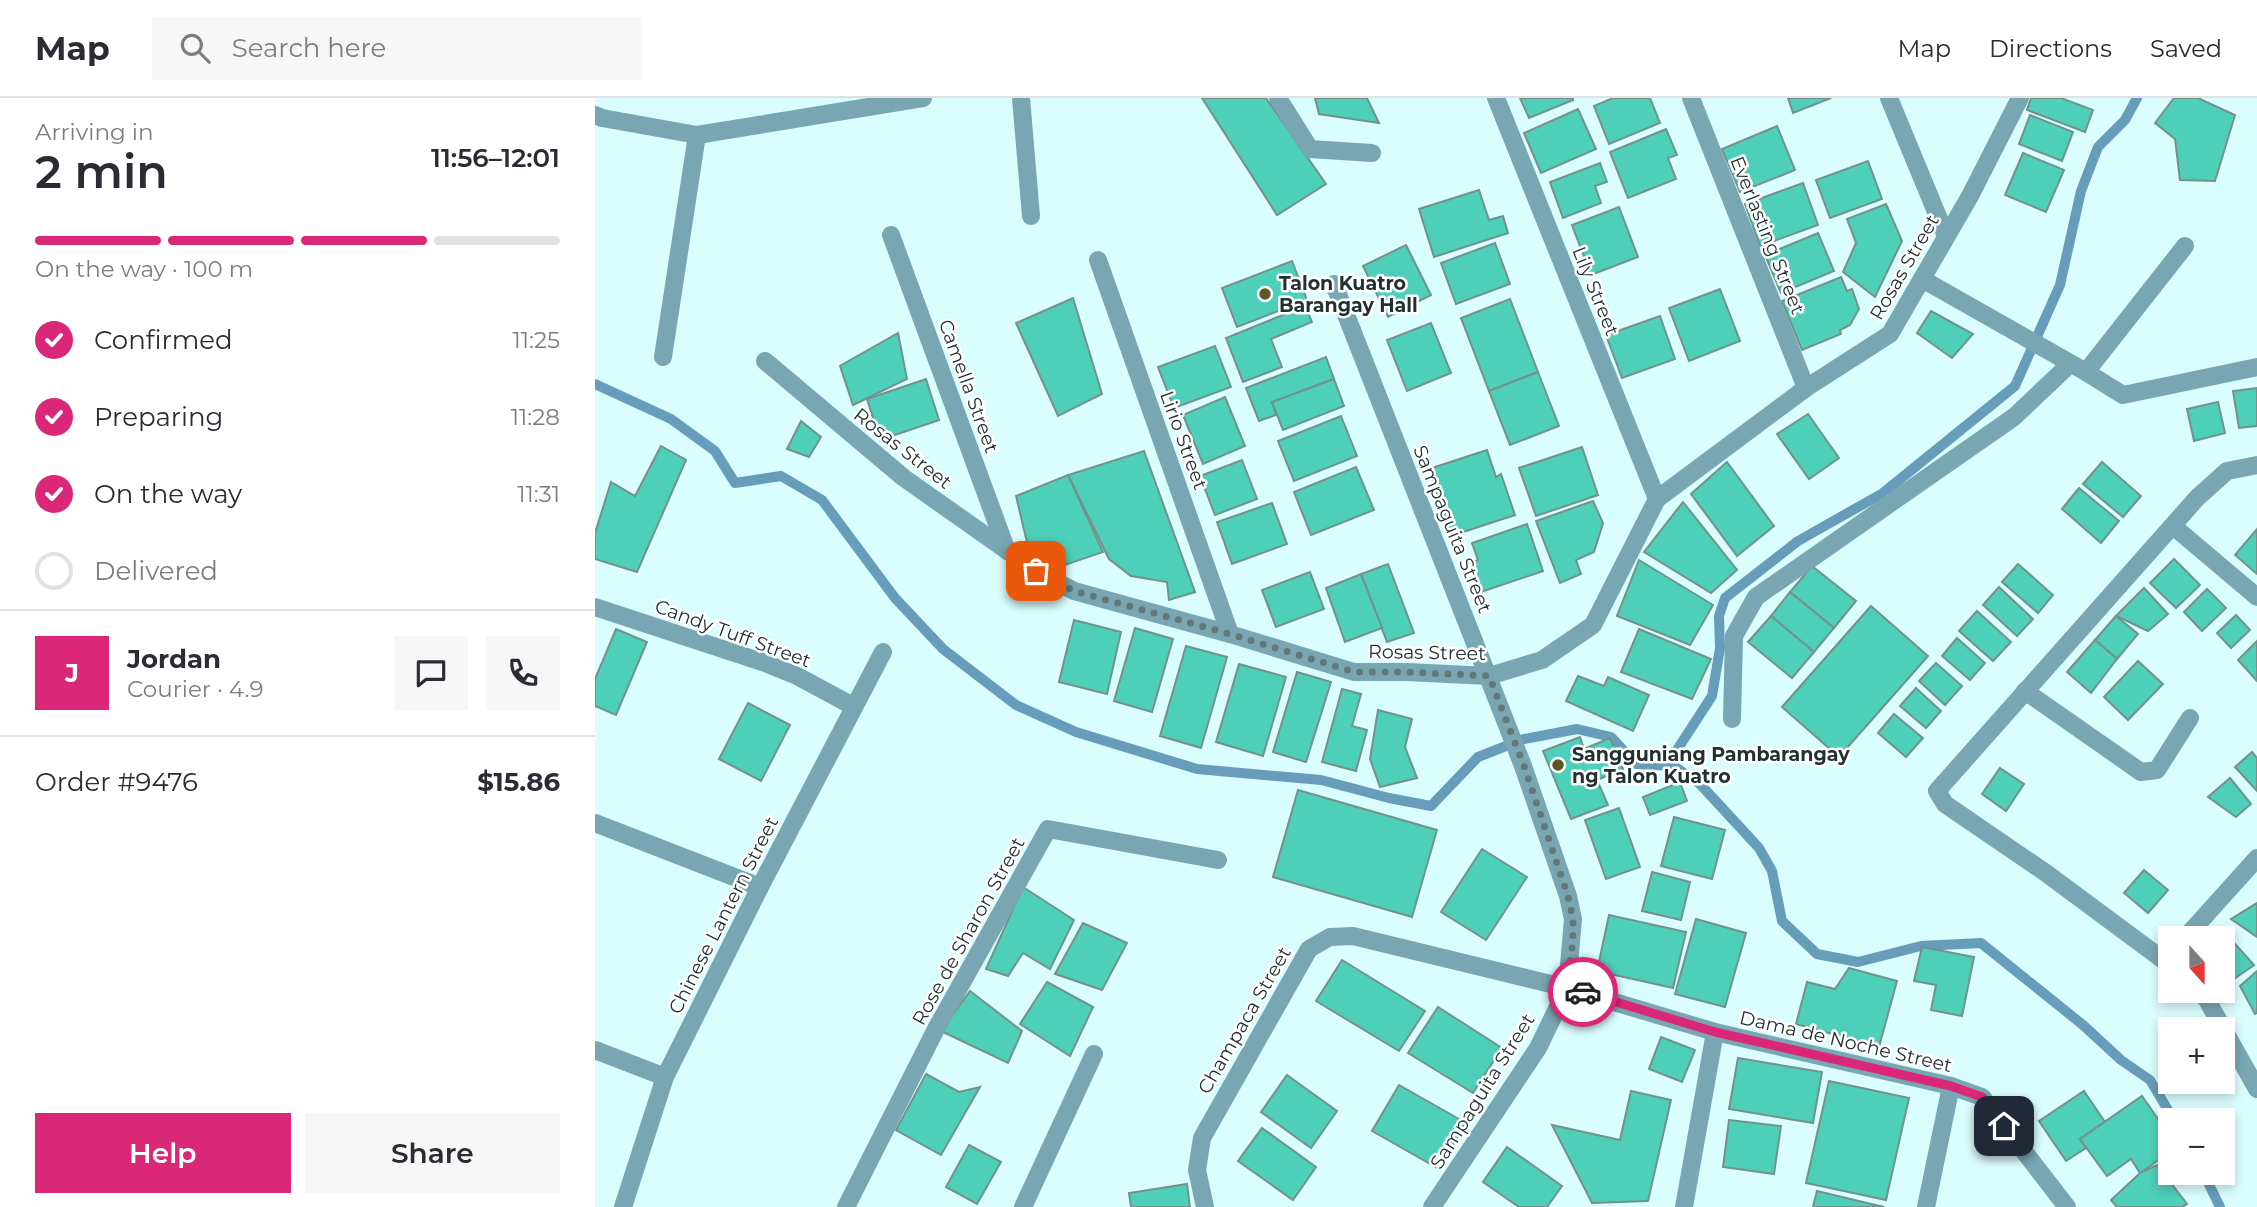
<!DOCTYPE html>
<meta charset="utf-8">
<style>
body{margin:0;font-family:Montserrat,sans-serif;background:#f7f7f7;color:#2b2b33;height:100vh;display:flex;flex-direction:column;font-size:26px;white-space:nowrap}
*{box-sizing:border-box;margin:0}
p{font-size:23px;color:#7c7c81}
.icon{flex:none;width:38px;height:38px;fill:none;stroke:currentColor;stroke-width:2;stroke-linecap:round;stroke-linejoin:round}
.map{position:relative;flex:1;overflow:hidden}
.drawer{display:flex;flex-direction:column;background:#fff;width:595px}
.drawer>*{flex:none}
.needle{width:46px;rotate:159deg}
.controls{position:absolute;left:1563px;top:828px;display:grid;gap:14px}
.controls a{display:grid;place-items:center;width:77px;height:77px;border-radius:0px;background:#fff;box-shadow:0 4px 10px #0003;font-size:35px}
.pin{position:absolute;display:grid;place-items:center;width:60px;height:60px;color:#fff;margin:-30px;border-radius:14px;box-shadow:0 4px 10px #0006}
.courier{position:absolute;display:grid;place-items:center;width:70px;height:70px;margin:-35px;border:5px solid #db2777;border-radius:50%;background:#fff;color:#222;box-shadow:0 2px 9px #0007}
.headline em{font-style:normal;font-weight:600}
.headline div{display:flex;flex-direction:column-reverse}
.headline{display:flex;align-items:center;justify-content:space-between;height:119px;padding:0 35px}
h1{font-size:46px;font-weight:600;line-height:52px}
.bar{display:grid;grid-template-columns:repeat(4,1fr);gap:10px 7px;align-content:center;height:84px;padding:0 35px}
.bar i{height:9px;border-radius:5px;background:#e1e1e2}
.bar .active{background:#db2777}
.bar p{grid-column:span 4}
.line{display:flex;align-items:center;gap:18px;padding:0 35px;border-top:2px solid #e1e1e2}
.line div{flex:1}
.round{display:grid;place-items:center;flex:none;width:74px;height:74px;border-radius:0px;background:#f7f7f7}
ol{padding:0 35px;list-style:none}
li{display:flex;align-items:center;gap:21px;height:77px}
li p{margin-inline-start:auto}
li .icon{padding:7px;border-radius:50%;background:#db2777;color:#fff;stroke-width:4}
li:last-child{color:#7c7c81}
li i{width:38px;height:38px;border:4px solid #e1e1e2;border-radius:50%}
.button{display:flex;gap:14px;margin-top:auto;padding:14px 35px}
.button a{flex:1;height:80px;border-radius:0px;background:#db2777;color:#fff;font-size:28px;font-weight:600;line-height:80px;text-align:center}
.button a+a{background:#f7f7f7;color:#2b2b33}
header{display:flex;align-items:center;gap:42px;box-sizing:border-box;height:98px;padding:0 35px;background:#fff;border-bottom:2px solid #e1e1e2}
header strong{font-size:33px}
nav{display:flex;gap:38px;margin-inline-start:auto;font-size:24px}
.search{width:490px;height:63px;background:#f7f7f7;display:flex;align-items:center;gap:18px;box-sizing:border-box;padding:0 24px;border-radius:0px;color:#7c7c81;font-size:26px}
main{display:flex;flex:1;min-height:0}
.map>svg:first-child{display:block}
.lines{fill:none;stroke-linecap:round;stroke-linejoin:round}
.stream{stroke:#679dbb;stroke-width:10}
.building{fill:#4dcfba;stroke:#73928b;stroke-width:2}
.minor{stroke:#78a6b3;stroke-width:18}
.done{stroke:#627878;stroke-width:7;stroke-dasharray:0 12.6}
.route{stroke:#db2777;stroke-width:9}
.poi-dot{fill:#5c5824;stroke:#fff;stroke-width:2.5}
.labels{text-anchor:middle;stroke-width:5;stroke-linejoin:round;paint-order:stroke}
.street-label{font-size:19px;fill:#223030;stroke:#fff}
.poi-label{font-size:19px;font-weight:bold;fill:#223030;stroke:#fff;text-anchor:start}
</style>
<header>
<strong>Map</strong>
<div class="search"><svg class="icon" aria-label="search" viewBox="0 0 24 24"><circle cx="10" cy="10" r="6"/><path d="M15 15l6 6"/></svg>Search here</div>
<nav><a>Map</a><a>Directions</a><a>Saved</a></nav>
</header>
<main>
<section class="drawer">
<div class="headline"><div><h1>2 min</h1><p>Arriving in</p></div><em>11:56–12:01</em></div>
<div class="bar"><i class="active"></i><i class="active"></i><i class="active"></i><i></i><p>On the way · 100 m</p></div>
<ol>
<li><svg class="icon" aria-label="check" viewBox="0 0 24 24"><path d="M5 12l5 5 9-10"/></svg>Confirmed<p>11:25</p></li>
<li><svg class="icon" aria-label="check" viewBox="0 0 24 24"><path d="M5 12l5 5 9-10"/></svg>Preparing<p>11:28</p></li>
<li><svg class="icon" aria-label="check" viewBox="0 0 24 24"><path d="M5 12l5 5 9-10"/></svg>On the way<p>11:31</p></li>
<li><i></i>Delivered</li>
</ol>
<div class="line" style="height:126px"><b class="round" style="background:#db2777;color:#fff">J</b><div><b>Jordan</b><p>Courier · 4.9</p></div><a class="round"><svg class="icon" aria-label="chat" viewBox="0 0 24 24"><path d="M4 5h16v11H9l-5 4z"/></svg></a><a class="round"><svg class="icon" aria-label="phone" viewBox="0 0 24 24"><path d="M5 4h4l2 5-3 2q2 4 5 5l2-3 5 2v4C11 20 4 13 5 4z"/></svg></a></div>
<div class="line" style="height:91px"><div>Order #9476</div><b>$15.86</b></div>
<div class="button"><a>Help</a><a>Share</a></div>
</section>
<div class="map">
<svg width="1662" height="1109" viewBox="0 0 1662 1109">
<rect width="100%" height="100%" fill="#dafdfe"/>
<g class="lines">
<g class="stream">
<polyline points="0,286 76,321 120,353 140,385 186,378 227,402 300,500 348,551 421,607 481,634 602,671 726,682 794,700 836,708 883,659 929,641 982,631 1016,639 1041,666 1079,668 1105,686 1164,750 1177,773 1187,823 1222,856 1263,864 1326,848 1386,845 1488,927 1526,962 1555,982 1579,1022"/>
<polyline points="1079,668 1080,655 1117,598 1125,550 1124,518 1130,500 1203,443 1288,395 1420,288 1465,187 1486,93 1503,49 1530,22 1542,0"/>
<polyline points="1608,1074 1625,1109"/>
</g>
</g>
<g class="building">
<polygon points="607,0 671,0 731,86 682,117"/>
<polygon points="720,0 772,0 784,25 724,16"/>
<polygon points="925,0 978,0 978,2 934,20"/>
<polygon points="1018,0 1055,0 1065,25 1014,46 999,8"/>
<polygon points="1193,0 1236,0 1198,15"/>
<polygon points="1436,0 1466,0 1498,12 1490,34 1432,12"/>
<polygon points="1579,0 1603,0 1640,17 1620,83 1585,82 1580,41 1560,25"/>
<polygon points="983,11 1001,51 946,75 929,35"/>
<polygon points="1435,17 1478,34 1467,63 1424,46"/>
<polygon points="1182,28 1200,72 1145,94 1127,51"/>
<polygon points="1071,31 1082,57 1073,60 1081,81 1033,100 1015,54"/>
<polygon points="1428,55 1469,72 1451,114 1410,97"/>
<polygon points="1273,63 1287,101 1235,120 1221,82"/>
<polygon points="1005,65 1012,84 1000,88 1006,105 968,120 955,84"/>
<polygon points="1208,85 1223,127 1165,148 1150,106"/>
<polygon points="884,92 894,122 908,118 913,135 839,159 824,111"/>
<polygon points="1291,106 1307,143 1280,199 1248,174 1261,145 1252,121"/>
<polygon points="1024,109 1043,159 996,177 977,127"/>
<polygon points="1223,135 1239,173 1186,195 1170,157"/>
<polygon points="900,145 915,186 861,206 846,165"/>
<polygon points="811,147 836,197 793,219 768,168"/>
<polygon points="697,163 712,202 642,229 627,190"/>
<polygon points="1246,179 1252,193 1257,191 1264,211 1255,227 1245,232 1246,236 1207,252 1187,203"/>
<polygon points="1125,191 1145,243 1094,263 1074,210"/>
<polygon points="478,200 507,296 463,318 421,225"/>
<polygon points="915,201 943,274 894,293 866,220"/>
<polygon points="710,208 717,224 676,241 687,269 648,284 631,240"/>
<polygon points="1336,213 1378,236 1357,260 1322,235"/>
<polygon points="1065,218 1080,261 1027,280 1011,237"/>
<polygon points="836,225 856,275 812,293 792,242"/>
<polygon points="303,235 312,281 258,307 245,268"/>
<polygon points="620,248 636,289 579,310 563,269"/>
<polygon points="731,259 739,281 677,304 681,317 664,323 651,290"/>
<polygon points="943,274 964,328 915,347 894,293"/>
<polygon points="331,281 344,322 285,342 272,301"/>
<polygon points="739,281 749,308 688,332 677,304"/>
<polygon points="1662,290 1662,328 1644,330 1638,293"/>
<polygon points="630,299 650,348 608,366 588,317"/>
<polygon points="1623,304 1630,335 1599,343 1592,311"/>
<polygon points="1213,316 1244,360 1214,381 1182,336"/>
<polygon points="746,318 762,358 699,383 683,343"/>
<polygon points="206,323 226,339 214,359 192,351"/>
<polygon points="66,348 91,362 42,474 0,461 0,435 16,384 40,398"/>
<polygon points="987,349 1003,397 941,418 924,370"/>
<polygon points="892,352 901,379 906,376 920,417 856,438 834,371"/>
<polygon points="549,353 600,494 574,502 572,484 536,478 514,461 473,377"/>
<polygon points="647,362 662,401 620,417 605,378"/>
<polygon points="1132,364 1179,428 1142,458 1096,396"/>
<polygon points="1507,364 1546,398 1528,419 1488,386"/>
<polygon points="761,369 779,412 716,437 699,394"/>
<polygon points="473,377 508,454 464,469 435,457 421,398"/>
<polygon points="1484,390 1524,423 1506,445 1467,411"/>
<polygon points="998,403 1008,425 999,454 981,462 986,476 965,485 941,423"/>
<polygon points="1088,404 1142,472 1116,495 1049,454"/>
<polygon points="677,405 692,446 637,466 622,424"/>
<polygon points="932,426 948,473 883,495 873,466 883,462 877,445"/>
<polygon points="1662,431 1662,476 1640,457"/>
<polygon points="1579,461 1605,487 1581,510 1555,485"/>
<polygon points="1044,462 1118,507 1095,547 1022,518"/>
<polygon points="793,466 819,535 792,544 766,476"/>
<polygon points="1423,466 1458,497 1443,515 1407,484"/>
<polygon points="1217,468 1261,503 1239,530 1195,494"/>
<polygon points="715,474 729,511 681,529 667,492"/>
<polygon points="766,476 787,530 750,544 731,490"/>
<polygon points="1404,489 1438,521 1422,538 1388,507"/>
<polygon points="1549,490 1573,516 1553,533 1521,518"/>
<polygon points="1612,491 1631,510 1607,533 1589,514"/>
<polygon points="1195,494 1239,530 1219,554 1176,518"/>
<polygon points="1276,508 1333,558 1244,659 1187,609"/>
<polygon points="1382,513 1416,544 1398,563 1364,533"/>
<polygon points="1641,517 1655,532 1636,550 1622,535"/>
<polygon points="1176,518 1219,554 1197,580 1153,544"/>
<polygon points="1521,518 1543,536 1522,561 1500,542"/>
<polygon points="479,522 526,534 512,596 464,584"/>
<polygon points="540,530 578,541 557,614 519,603"/>
<polygon points="21,531 52,544 21,617 0,608 0,581"/>
<polygon points="1044,531 1116,561 1097,601 1026,574"/>
<polygon points="1362,540 1390,565 1375,582 1347,558"/>
<polygon points="1500,542 1522,561 1496,595 1472,574"/>
<polygon points="1662,543 1662,583 1643,562"/>
<polygon points="591,548 632,559 606,650 565,638"/>
<polygon points="1543,563 1568,586 1533,622 1509,599"/>
<polygon points="1341,565 1367,588 1350,607 1324,583"/>
<polygon points="644,566 691,579 668,658 621,644"/>
<polygon points="702,574 736,584 711,664 678,654"/>
<polygon points="983,578 1009,588 1013,579 1054,597 1038,633 971,603"/>
<polygon points="1321,590 1346,613 1331,630 1305,608"/>
<polygon points="747,591 766,596 757,628 772,632 761,673 727,664"/>
<polygon points="153,605 195,627 166,683 124,661"/>
<polygon points="783,612 817,621 810,649 822,680 785,689 775,661"/>
<polygon points="1299,616 1328,640 1311,659 1283,635"/>
<polygon points="985,639 989,651 1015,640 1028,671 1002,682 1013,707 976,721 948,653"/>
<polygon points="1657,654 1662,660 1662,693 1640,669"/>
<polygon points="1405,670 1429,686 1411,713 1387,696"/>
<polygon points="1635,680 1656,706 1641,719 1613,699"/>
<polygon points="1085,684 1092,703 1055,717 1048,699"/>
<polygon points="703,692 842,732 817,819 678,779"/>
<polygon points="1024,710 1045,769 1011,781 990,722"/>
<polygon points="1079,719 1130,732 1117,781 1066,768"/>
<polygon points="887,751 932,779 891,842 846,814"/>
<polygon points="1549,772 1573,792 1553,815 1529,795"/>
<polygon points="1057,774 1095,784 1086,822 1047,813"/>
<polygon points="428,789 479,822 455,871 428,855 413,878 391,871"/>
<polygon points="1662,805 1662,839 1636,821"/>
<polygon points="1014,817 1091,834 1078,890 1002,873"/>
<polygon points="1101,821 1151,835 1130,909 1080,896"/>
<polygon points="488,825 532,845 507,892 460,876"/>
<polygon points="1625,829 1659,867 1639,881 1628,869 1628,840 1615,840"/>
<polygon points="1327,849 1379,859 1367,918 1336,912 1341,887 1319,883"/>
<polygon points="747,862 830,913 804,953 721,903"/>
<polygon points="1254,870 1302,883 1284,949 1201,926 1212,884 1240,891"/>
<polygon points="1662,873 1662,915 1660,916 1645,888"/>
<polygon points="452,884 498,909 475,958 425,926"/>
<polygon points="375,893 427,933 413,965 346,933"/>
<polygon points="843,909 907,950 878,995 813,955"/>
<polygon points="1066,939 1100,952 1087,984 1054,971"/>
<polygon points="1143,960 1227,974 1218,1025 1134,1011"/>
<polygon points="331,976 364,994 385,989 346,1057 301,1032"/>
<polygon points="692,977 742,1013 716,1050 666,1014"/>
<polygon points="1234,983 1314,1000 1291,1102 1211,1085"/>
<polygon points="804,987 871,1025 844,1071 777,1033"/>
<polygon points="1036,993 1076,1002 1053,1103 997,1105 957,1027 1025,1042"/>
<polygon points="1489,993 1510,1024 1485,1041 1491,1050 1471,1063 1444,1023"/>
<polygon points="1547,998 1575,1038 1575,1054 1545,1075 1536,1061 1512,1078 1485,1041"/>
<polygon points="1134,1022 1186,1028 1179,1076 1128,1069"/>
<polygon points="667,1030 721,1069 698,1102 643,1063"/>
<polygon points="374,1047 406,1064 382,1106 351,1089"/>
<polygon points="912,1049 967,1088 952,1109 924,1109 888,1084"/>
<polygon points="1562,1067 1592,1106 1587,1109 1522,1109 1516,1102 1545,1075"/>
<polygon points="592,1086 595,1109 536,1109 534,1095"/>
<polygon points="1222,1093 1289,1109 1218,1109"/>
</g>
<g class="lines">
<g class="minor">
<polyline points="426,0 436,118"/>
<polyline points="683,0 715,51 777,55"/>
<polyline points="901,0 1062,401"/>
<polyline points="1096,0 1211,290"/>
<polyline points="1294,0 1351,138"/>
<polyline points="0,17 7,20 102,37 328,0"/>
<polyline points="296,137 412,453"/>
<polyline points="503,162 635,536"/>
<polyline points="1327,181 1491,274 1528,297 1662,269"/>
<polyline points="739,186 928,668 973,798 978,821 972,890 943,950 837,1109"/>
<polyline points="68,259 102,37"/>
<polyline points="170,263 309,380 441,473 479,493 635,536 759,574 812,574 894,578 947,562 998,527 1062,401 1211,290 1295,236 1375,98 1425,0"/>
<polyline points="1491,274 1590,148"/>
<polyline points="1578,428 1662,499"/>
<polyline points="0,509 170,565 202,578 258,608"/>
<polyline points="1430,593 1546,674 1562,672 1595,620"/>
<polyline points="1137,621 1139,538 1161,499 1419,319 1475,266"/>
<polyline points="0,725 165,789"/>
<polyline points="1590,840 1662,760"/>
<polyline points="1575,867 1451,775 1350,706 1342,693 1602,400 1632,373 1662,367"/>
<polyline points="1602,892 1612,902 1662,991"/>
<polyline points="0,952 70,979"/>
<polyline points="28,1109 70,979 165,789 288,554"/>
<polyline points="251,1109 341,931 453,731 623,762"/>
<polyline points="428,1109 499,956"/>
<polyline points="610,1109 602,1072 607,1040 714,851 735,839 758,838 972,890 1120,934 1356,988 1387,999 1472,1109"/>
<polyline points="1089,1109 1120,934"/>
<polyline points="1331,1109 1356,988"/>
</g>
</g>
<g class="lines">
<polyline class="done" points="441,473 479,493 635,536 759,574 812,574 894,578 929,668 973,798 978,821 978,842 972,890 988,894"/>
<polyline class="route" points="988,894 1120,934 1356,988 1387,999 1409,1028"/>
</g>
<g class="poi-dot">
<circle cx="670" cy="196" r="7"/>
<circle cx="963" cy="667" r="7"/>
</g>
<g class="labels">
<g class="street-label">
<text transform="translate(1173 137) rotate(68)" y="7">Everlasting Street</text>
<text transform="translate(1309 169) rotate(-60)" y="7">Rosas Street</text>
<text transform="translate(1001 193) rotate(68)" y="7">Lily Street</text>
<text transform="translate(374 288) rotate(70)" y="7">Camella Street</text>
<text transform="translate(589 342) rotate(70)" y="7">Lirio Street</text>
<text transform="translate(308 350) rotate(38)" y="7">Rosas Street</text>
<text transform="translate(858 431) rotate(68)" y="7">Sampaguita Street</text>
<text transform="translate(138 535) rotate(20)" y="7">Candy Tuff Street</text>
<text transform="translate(832 554) rotate(1)" y="7">Rosas Street</text>
<text transform="translate(128 817) rotate(-63)" y="7">Chinese Lantern Street</text>
<text transform="translate(373 833) rotate(-61)" y="7">Rose de Sharon Street</text>
<text transform="translate(649 922) rotate(-60)" y="7">Champaca Street</text>
<text transform="translate(1251 943) rotate(13)" y="7">Dama de Noche Street</text>
<text transform="translate(887 993) rotate(-58)" y="7">Sampaguita Street</text>
</g>
<g class="poi-label">
<text x="684" y="192">Talon Kuatro<tspan x="684" dy="22">Barangay Hall</tspan></text>
<text x="977" y="663">Sangguniang Pambarangay<tspan x="977" dy="22">ng Talon Kuatro</tspan></text>
</g>
</g>
</svg>
<div class="controls">
<a><svg class="needle" viewBox="-14 -14 28 28"><path d="M0-13l5 13h-10z" fill="#e53935"/><path d="M0 13l5-13h-10z" fill="#7c7c81"/></svg></a>
<a>+</a>
<a>−</a>
</div>
<div class="pin" style="left:441px;top:473px;background:#ea580c"><svg class="icon" aria-label="bag" viewBox="0 0 24 24"><path d="M5 8h14l-1 12H6zM9 8a3 3 0 0 1 6 0"/></svg></div>
<div class="pin" style="left:1409px;top:1028px;background:#1f2937"><svg class="icon" aria-label="home" viewBox="0 0 24 24"><path d="M3 11l9-7 9 7M6 9v11h12V9"/></svg></div>
<div class="courier" style="left:988px;top:894px"><svg class="icon" aria-label="car" viewBox="0 0 24 24"><path d="M5 17H2v-5l4-1 3-4h7l3 4 3 1v5h-3M9 17h6M6 11h13"/><circle cx="7" cy="17" r="2"/><circle cx="17" cy="17" r="2"/></svg></div>
</div>
</main>
